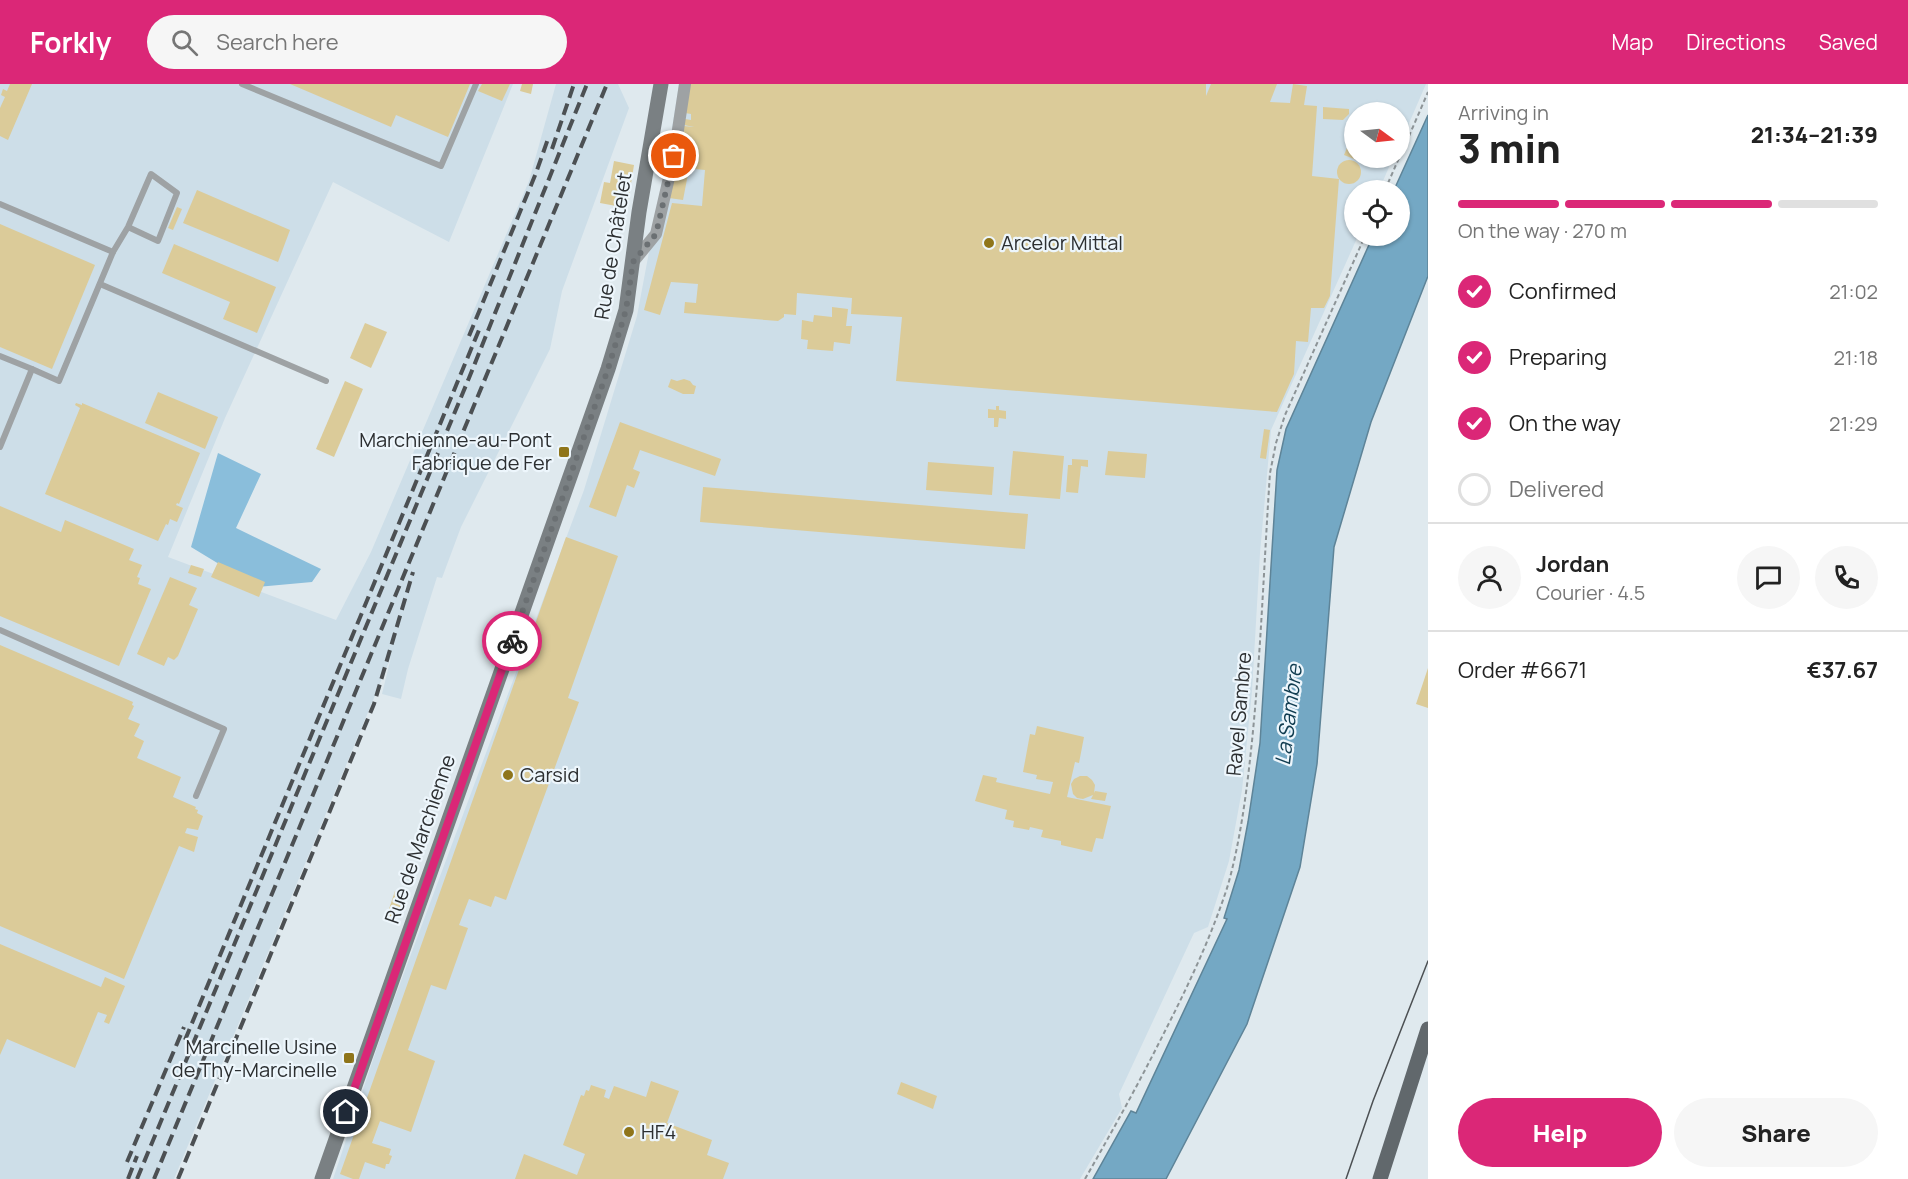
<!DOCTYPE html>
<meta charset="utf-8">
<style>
body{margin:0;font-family:Manrope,sans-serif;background:#f6f6f6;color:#222;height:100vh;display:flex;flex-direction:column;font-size:22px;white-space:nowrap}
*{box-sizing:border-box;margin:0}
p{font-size:20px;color:#767676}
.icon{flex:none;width:33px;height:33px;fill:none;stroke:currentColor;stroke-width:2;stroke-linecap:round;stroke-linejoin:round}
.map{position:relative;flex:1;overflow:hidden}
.sheet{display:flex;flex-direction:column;background:#fff;width:480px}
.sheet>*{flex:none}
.needle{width:39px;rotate:105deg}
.controls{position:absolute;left:1344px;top:18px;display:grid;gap:12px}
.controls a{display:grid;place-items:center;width:66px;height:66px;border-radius:50%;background:#fff;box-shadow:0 2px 4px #0004;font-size:30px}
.pin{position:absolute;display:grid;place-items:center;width:51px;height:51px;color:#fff;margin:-26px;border:3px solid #fff;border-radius:50%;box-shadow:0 2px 6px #0007}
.courier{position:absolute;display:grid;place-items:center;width:60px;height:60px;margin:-30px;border:4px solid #db2777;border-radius:50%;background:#fff;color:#222;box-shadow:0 2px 8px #0007}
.head em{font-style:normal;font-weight:800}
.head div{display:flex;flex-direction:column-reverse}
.head{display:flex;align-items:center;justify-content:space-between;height:102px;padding:0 30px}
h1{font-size:39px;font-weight:800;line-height:45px}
.bar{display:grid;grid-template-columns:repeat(4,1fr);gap:9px 6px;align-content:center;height:72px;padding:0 30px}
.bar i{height:8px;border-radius:4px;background:#e0e0e0}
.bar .active{background:#db2777}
.bar p{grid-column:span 4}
.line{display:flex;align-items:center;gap:15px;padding:0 30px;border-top:2px solid #e0e0e0}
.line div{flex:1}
.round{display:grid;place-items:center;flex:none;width:63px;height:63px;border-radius:32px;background:#f6f6f6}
ol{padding:0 30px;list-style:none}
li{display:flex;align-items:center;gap:18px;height:66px}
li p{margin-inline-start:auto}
li .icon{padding:6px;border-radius:50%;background:#db2777;color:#fff;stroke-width:4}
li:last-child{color:#767676}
li i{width:33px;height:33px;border:3px solid #e0e0e0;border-radius:50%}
.button{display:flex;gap:12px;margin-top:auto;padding:12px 30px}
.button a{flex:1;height:69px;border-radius:36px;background:#db2777;color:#fff;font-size:24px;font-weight:800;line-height:69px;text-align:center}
.button a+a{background:#f6f6f6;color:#222}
header{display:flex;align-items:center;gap:36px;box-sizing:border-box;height:84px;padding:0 30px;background:#db2777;color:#fff}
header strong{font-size:28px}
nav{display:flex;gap:33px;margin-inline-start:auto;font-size:21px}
.search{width:420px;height:54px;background:#f6f6f6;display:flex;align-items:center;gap:15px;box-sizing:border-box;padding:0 21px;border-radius:33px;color:#767676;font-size:22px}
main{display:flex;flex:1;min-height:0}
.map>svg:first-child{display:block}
.built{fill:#cddee8}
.forest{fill:#8abedb}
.water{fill:#74a8c4;stroke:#5e8498;stroke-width:1.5}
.building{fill:#dbcb99}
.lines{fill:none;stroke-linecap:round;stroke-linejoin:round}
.path{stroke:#8d9497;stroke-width:2;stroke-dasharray:4.5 3;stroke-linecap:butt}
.lane{stroke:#9ea2a4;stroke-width:6}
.street{stroke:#9ea2a4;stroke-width:12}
.secondary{stroke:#7a8083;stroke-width:15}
.primary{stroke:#61686c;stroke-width:15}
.tram{stroke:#4c5053;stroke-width:1.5}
.rail{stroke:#4c5053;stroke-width:4;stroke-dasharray:12 6;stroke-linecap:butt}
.done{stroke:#6b7073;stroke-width:6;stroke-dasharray:0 10.8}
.route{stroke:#db2777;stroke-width:8}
.poi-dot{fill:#8f751a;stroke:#edf6fc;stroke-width:2}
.labels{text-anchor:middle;stroke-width:4.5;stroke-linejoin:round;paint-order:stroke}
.poi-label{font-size:20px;fill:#2c2f31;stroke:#edf6fc;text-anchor:start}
.street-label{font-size:20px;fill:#2c2f31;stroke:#edf6fc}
.water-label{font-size:21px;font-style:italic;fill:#103c50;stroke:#edf6fc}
</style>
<header>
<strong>Forkly</strong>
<div class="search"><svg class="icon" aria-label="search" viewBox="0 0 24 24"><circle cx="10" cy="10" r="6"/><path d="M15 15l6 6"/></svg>Search here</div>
<nav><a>Map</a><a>Directions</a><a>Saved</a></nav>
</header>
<main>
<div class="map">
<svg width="1428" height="1095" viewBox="0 0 1428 1095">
<rect width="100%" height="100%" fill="#dfe9ee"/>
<g class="built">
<polygon points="0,0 513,0 449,158 333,98 225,334 168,473 336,536 371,468 529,97 556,0 618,0 629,24 562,207 550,265 461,443 442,494 437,493 408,585 401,615 382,610 391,573 174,1095 0,1095"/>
<polygon points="679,0 1426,0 1400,60 1400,28 1354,28 1354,74 1393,74 1379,106 1354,106 1354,152 1358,152 1271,346 1260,469 1252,607 1242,706 1229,777 1208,843 1194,849 1119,1010 1122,1024 1080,1095 333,1095 385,940 584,406 637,232 670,56"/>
</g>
<polygon class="forest" points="218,369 261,390 236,444 321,485 312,498 257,503 191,463"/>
<polygon class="water" points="1428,31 1428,192 1371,338 1334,463 1317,680 1300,783 1247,940 1166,1095 1093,1095 1131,1027 1136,1029 1227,835 1224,834 1239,786 1248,738 1260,659 1277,386 1286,345 1373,152 1400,152 1400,106 1394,106"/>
<g class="building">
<polygon points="10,0 32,0 8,56 0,52 0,24 5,13 1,11 3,5 7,7"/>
<polygon points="290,0 470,0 448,53 396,31 391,43"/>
<polygon points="482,0 510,0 502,17 478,7"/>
<polygon points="522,0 533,0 531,10 520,7"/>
<polygon points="689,0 1206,0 1206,12 1211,0 1277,0 1270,18 1290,19 1293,0 1307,2 1304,21 1317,22 1312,92 1339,95 1330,212 1324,224 1311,224 1308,258 1296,257 1294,290 1277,328 896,297 902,233 851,230 852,214 797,209 796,231 784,230 784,233 778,237 684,229 685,218 696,219 698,200 671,198 660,231 644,226 672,119 702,122 705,86 684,84 683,89 688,90 683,116 669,114 684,42 694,43 684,41 685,35 691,36 691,30 685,29"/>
<polygon points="1323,23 1349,25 1349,30 1343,36 1323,35"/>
<polygon points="1354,47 1354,74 1372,74 1369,81 1344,71"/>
<circle cx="1349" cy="88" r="12"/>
<polygon points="614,77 634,81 627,124 600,119 604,98 610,99"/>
<polygon points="197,106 290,146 278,178 183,139"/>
<polygon points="177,123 182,125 173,146 168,144"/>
<polygon points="0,140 95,181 52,285 0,263"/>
<polygon points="174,160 276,203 257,249 223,235 230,218 162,189"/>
<polygon points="832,223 848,225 846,242 852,242 850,260 834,258 833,267 807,265 808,256 801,255 802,236 813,238 814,231 832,233"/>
<polygon points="365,239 387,248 371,284 350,274"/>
<polygon points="671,295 677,297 684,295 690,297 693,301 696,302 694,310 683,310 668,303"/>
<polygon points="345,297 363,305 334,373 316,365"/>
<polygon points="158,308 218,333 205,365 145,339"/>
<polygon points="76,319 82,321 82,319 200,369 179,420 177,419 176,421 183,424 177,438 170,435 168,441 166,440 158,457 45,410 80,324 75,321"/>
<polygon points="996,322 999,322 999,326 1006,327 1006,335 999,334 998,343 994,343 994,334 988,334 988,325 996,326"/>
<polygon points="620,338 721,375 715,392 640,366 633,385 640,388 634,404 627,401 616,433 589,423"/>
<polygon points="1264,345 1270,346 1266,375 1260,374"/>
<polygon points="1013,367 1064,372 1060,415 1009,411"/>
<polygon points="1108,367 1147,370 1145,394 1105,391"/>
<polygon points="1072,375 1088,376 1088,383 1081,382 1078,409 1066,408 1068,381 1072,381"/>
<polygon points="928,378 994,383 992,411 926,406"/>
<polygon points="703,403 1028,430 1025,465 700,438"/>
<polygon points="0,422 61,448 65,436 134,465 129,476 142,481 137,493 140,494 138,500 151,505 119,582 0,532"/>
<polygon points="566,453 618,472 568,614 579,618 506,816 495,812 491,823 469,815 459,841 468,844 446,906 431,901 408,966 435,977 411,1048 380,1037 372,1059 391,1065 389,1071 392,1072 389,1080 386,1080 385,1085 365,1078 359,1095 353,1095 340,1090"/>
<polygon points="218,478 265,498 259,513 211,493"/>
<polygon points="191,481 204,485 201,493 188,489"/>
<polygon points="170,493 197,504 189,521 198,525 178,572 174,576 168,573 164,582 137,570"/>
<polygon points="0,561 133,618 132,621 134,622 128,635 140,640 134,652 144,657 137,674 181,693 173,713 196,723 195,725 198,726 197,729 203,732 198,746 187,744 185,749 198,753 194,768 179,762 124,895 0,842"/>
<polygon points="1428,584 1428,624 1416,620"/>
<polygon points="1037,642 1084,653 1079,679 1075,678 1067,713 1111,722 1103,755 1096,754 1092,768 1061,761 1061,757 1041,753 1043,746 1030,743 1029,746 1013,743 1014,737 1005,735 1007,726 975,717 983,691 997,694 996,698 1050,710 1053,698 1036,695 1037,691 1023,688 1030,650 1035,651"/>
<polygon points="1080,692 1087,692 1092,696 1095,701 1094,709 1095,707 1107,709 1105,717 1091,715 1093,711 1083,715 1077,714 1073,710 1071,700 1074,695"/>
<polygon points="395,807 405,810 396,834 387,831"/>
<polygon points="0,860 101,903 105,893 125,902 109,940 104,938 107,931 98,928 75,984 7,955 0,971"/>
<polygon points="651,997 679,1007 667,1039 712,1056 707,1071 729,1079 723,1095 515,1095 524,1070 577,1091 585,1070 563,1061 581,1011 584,1012 586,1006 589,1007 591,1001 606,1006 604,1013 609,1015 614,1002 646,1013"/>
<polygon points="901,998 937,1012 933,1025 897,1010"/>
</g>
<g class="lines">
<g class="path">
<polyline points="1400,73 1428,8"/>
<polyline points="1385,106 1399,74"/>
<path d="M 1085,1095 C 1113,1046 1140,997 1165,947 C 1189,900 1212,851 1228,801 C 1241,754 1247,705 1252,657 C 1261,568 1264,478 1270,389 L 1276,359 L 1285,331 L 1365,152"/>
</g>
<g class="lane">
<polyline points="242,0 441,82 476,0"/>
<polyline points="0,120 113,168"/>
<polyline points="100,200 326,297"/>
<polyline points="0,272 32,285 0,363"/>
<polyline points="32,285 59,297 113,168 128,143 151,90 177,109 158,157 128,143"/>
<polyline points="0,546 224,645 196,712"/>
</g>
<polyline class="street" points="633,178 656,150 674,72 685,0"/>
<polyline class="secondary" points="322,1095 608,285 626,226 639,128 661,0"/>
<polyline class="primary" points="1380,1095 1428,945"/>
<polyline class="tram" points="1346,1095 1373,1017 1428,877"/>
<g class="rail">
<polyline points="552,65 574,0"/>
<polyline points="469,252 536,89 549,52"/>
<polyline points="185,956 479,246"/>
<polyline points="127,1078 184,943"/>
<polyline points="128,1095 137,1072"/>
<polyline points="137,1095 469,294 587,0"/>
<polyline points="154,1095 607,0"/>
<polyline points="178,1095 374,620 413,488"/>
</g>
</g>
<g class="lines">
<polyline class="done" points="512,557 608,285 626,226 633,178 656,150 674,72"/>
<polyline class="route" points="346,1028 512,557"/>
</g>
<g class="poi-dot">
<circle cx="989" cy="159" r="6"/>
<rect x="558" y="362" width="12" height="12" rx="3"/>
<circle cx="508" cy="691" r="6"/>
<rect x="343" y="968" width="12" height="12" rx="3"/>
<circle cx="629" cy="1048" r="6"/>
</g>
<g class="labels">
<g class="poi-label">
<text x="1001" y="166">Arcelor Mittal</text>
<text x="552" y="363" text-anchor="end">Marchienne-au-Pont<tspan x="552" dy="23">Fabrique de Fer</tspan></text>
<text x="520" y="698">Carsid</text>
<text x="337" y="970" text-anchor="end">Marcinelle Usine<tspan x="337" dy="23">de Thy-Marcinelle</tspan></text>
<text x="641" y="1055">HF4</text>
</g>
<g class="street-label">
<text transform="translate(613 162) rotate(-81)" y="7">Rue de Châtelet</text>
<text transform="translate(1239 630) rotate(-85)" y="7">Ravel Sambre</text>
<text transform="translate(420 755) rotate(-71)" y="7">Rue de Marchienne</text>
</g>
<g class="water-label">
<text transform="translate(1289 631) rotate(-83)" y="7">La Sambre</text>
</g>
</g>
</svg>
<div class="controls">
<a><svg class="needle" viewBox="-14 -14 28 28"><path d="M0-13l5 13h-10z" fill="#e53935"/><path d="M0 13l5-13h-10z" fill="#767676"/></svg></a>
<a><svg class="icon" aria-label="locate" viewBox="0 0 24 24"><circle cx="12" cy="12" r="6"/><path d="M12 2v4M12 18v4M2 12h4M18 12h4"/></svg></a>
</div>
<div class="pin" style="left:674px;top:72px;background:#ea580c"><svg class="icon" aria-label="bag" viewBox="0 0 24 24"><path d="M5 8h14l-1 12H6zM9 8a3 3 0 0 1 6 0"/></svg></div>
<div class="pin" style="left:346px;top:1028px;background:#1f2937"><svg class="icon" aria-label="home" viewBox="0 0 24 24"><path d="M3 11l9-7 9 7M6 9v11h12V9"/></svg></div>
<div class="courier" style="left:512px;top:557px"><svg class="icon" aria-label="bike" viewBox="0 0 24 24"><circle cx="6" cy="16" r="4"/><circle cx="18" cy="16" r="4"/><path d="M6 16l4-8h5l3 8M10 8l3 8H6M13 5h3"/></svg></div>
</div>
<section class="sheet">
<div class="head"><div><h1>3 min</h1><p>Arriving in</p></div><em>21:34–21:39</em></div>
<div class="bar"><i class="active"></i><i class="active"></i><i class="active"></i><i></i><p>On the way · 270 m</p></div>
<ol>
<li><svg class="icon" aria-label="check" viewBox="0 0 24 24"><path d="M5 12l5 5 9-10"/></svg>Confirmed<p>21:02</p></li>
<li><svg class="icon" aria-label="check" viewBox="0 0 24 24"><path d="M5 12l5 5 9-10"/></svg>Preparing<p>21:18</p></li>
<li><svg class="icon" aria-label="check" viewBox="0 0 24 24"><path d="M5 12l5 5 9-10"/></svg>On the way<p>21:29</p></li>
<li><i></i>Delivered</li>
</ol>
<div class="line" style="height:108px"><a class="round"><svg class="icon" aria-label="person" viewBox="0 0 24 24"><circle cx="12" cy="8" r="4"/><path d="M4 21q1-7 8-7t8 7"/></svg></a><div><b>Jordan</b><p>Courier · 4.5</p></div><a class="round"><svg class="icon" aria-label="chat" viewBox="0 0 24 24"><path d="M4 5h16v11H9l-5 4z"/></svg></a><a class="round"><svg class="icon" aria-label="phone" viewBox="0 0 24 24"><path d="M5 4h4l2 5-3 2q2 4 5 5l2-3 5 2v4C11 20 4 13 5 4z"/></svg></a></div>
<div class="line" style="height:78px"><div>Order #6671</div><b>€37.67</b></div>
<div class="button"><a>Help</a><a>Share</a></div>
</section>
</main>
